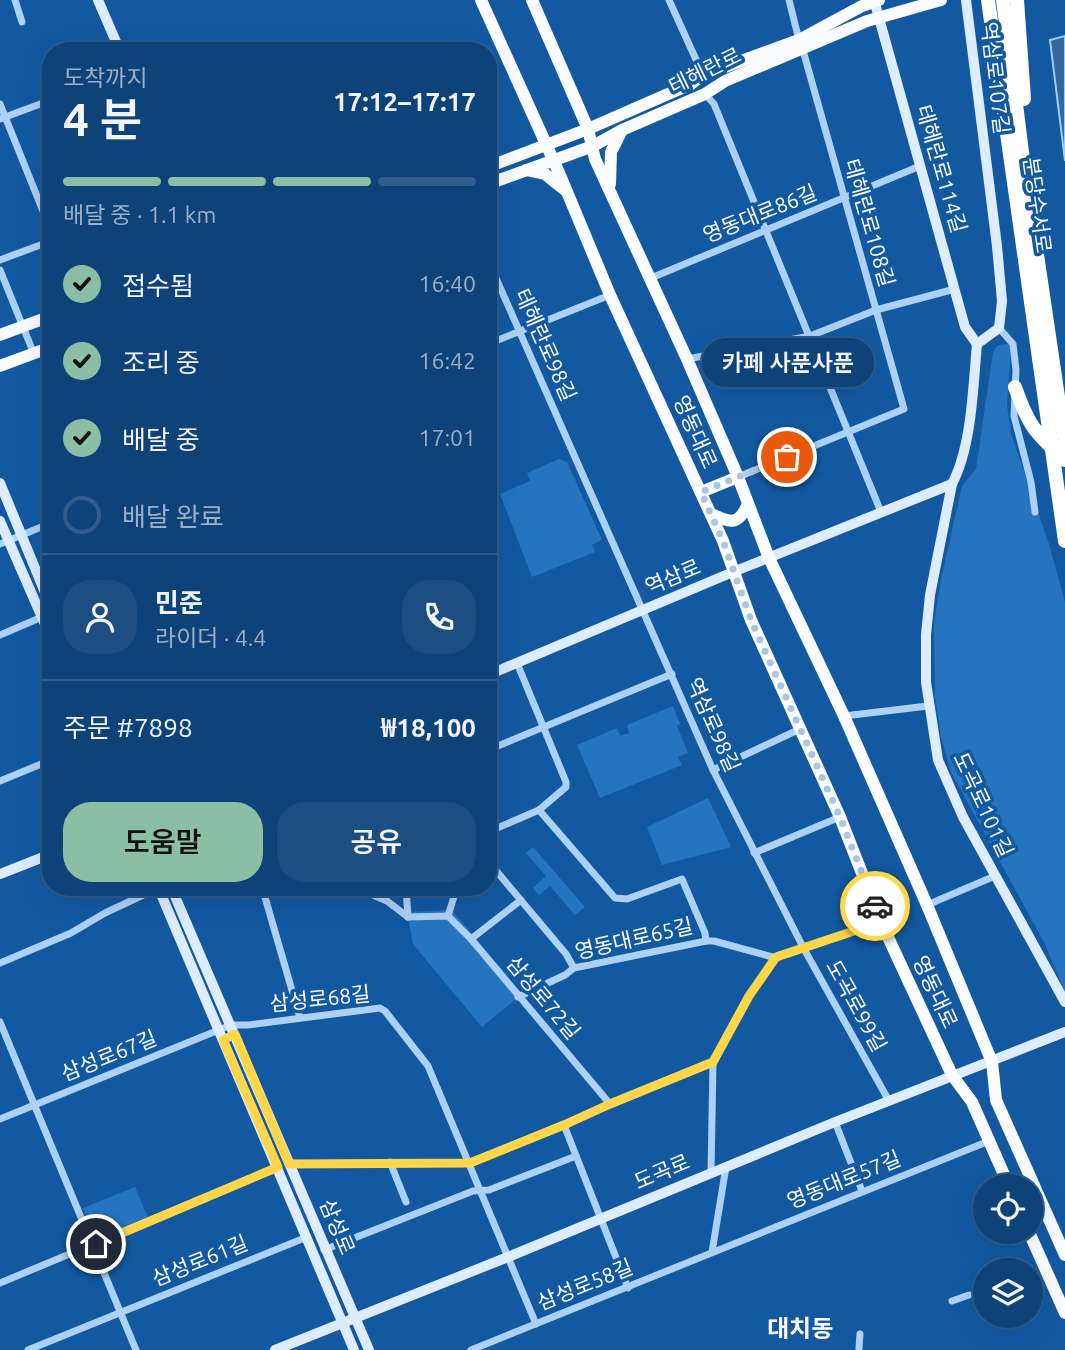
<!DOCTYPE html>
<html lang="ko">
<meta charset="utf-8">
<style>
body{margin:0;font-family:Ubuntu,"Noto Sans KR",sans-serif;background:#1c4e81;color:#f1f3f6;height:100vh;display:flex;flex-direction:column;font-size:26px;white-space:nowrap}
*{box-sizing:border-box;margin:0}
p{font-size:23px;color:#9bb0c7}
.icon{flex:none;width:38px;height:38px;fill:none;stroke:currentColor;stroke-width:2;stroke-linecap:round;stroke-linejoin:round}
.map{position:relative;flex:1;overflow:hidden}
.side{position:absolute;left:42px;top:42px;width:455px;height:854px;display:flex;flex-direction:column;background:#0e437a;border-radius:28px;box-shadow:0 7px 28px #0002,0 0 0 2px #2e5c8b}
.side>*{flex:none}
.fabs{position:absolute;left:973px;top:1174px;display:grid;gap:14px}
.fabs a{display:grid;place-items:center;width:70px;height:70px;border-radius:50%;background:#0e437a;box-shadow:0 7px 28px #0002,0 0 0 2px #2e5c8b;font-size:35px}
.pin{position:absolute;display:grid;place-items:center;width:60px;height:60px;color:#fff;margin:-30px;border:4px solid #fff;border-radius:50%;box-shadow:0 2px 7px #0007}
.courier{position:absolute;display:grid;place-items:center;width:70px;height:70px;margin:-35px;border:5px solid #ffd54a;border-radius:50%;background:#fff;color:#222;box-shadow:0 2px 9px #0007}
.bubble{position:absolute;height:49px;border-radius:24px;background:#0e437a;box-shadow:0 7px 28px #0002,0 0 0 2px #2e5c8b;font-size:23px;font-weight:600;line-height:49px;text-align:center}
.overview em{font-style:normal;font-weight:600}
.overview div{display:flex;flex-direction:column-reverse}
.overview{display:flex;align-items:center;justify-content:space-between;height:119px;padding:0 21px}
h1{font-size:46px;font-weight:600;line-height:52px}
.bar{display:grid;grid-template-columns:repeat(4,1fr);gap:10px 7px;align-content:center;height:84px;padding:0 21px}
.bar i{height:9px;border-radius:5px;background:#2e5c8b}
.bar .current{background:#8abfa5}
.bar p{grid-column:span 4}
.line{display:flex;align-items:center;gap:18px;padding:0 21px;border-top:2px solid #2e5c8b}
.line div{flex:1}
.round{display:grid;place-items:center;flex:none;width:74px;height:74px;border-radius:28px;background:#1c4e81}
ol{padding:0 21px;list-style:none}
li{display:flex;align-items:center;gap:21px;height:77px}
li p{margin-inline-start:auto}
li .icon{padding:7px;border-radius:50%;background:#8abfa5;color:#111;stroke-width:4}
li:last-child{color:#9bb0c7}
li i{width:38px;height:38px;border:4px solid #2e5c8b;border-radius:50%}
.cta{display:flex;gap:14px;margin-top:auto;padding:14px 21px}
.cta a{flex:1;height:80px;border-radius:28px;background:#8abfa5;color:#111;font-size:28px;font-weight:600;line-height:80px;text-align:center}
.cta a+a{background:#1c4e81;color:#f1f3f6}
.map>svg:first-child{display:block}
.green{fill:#2574c0}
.water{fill:#35679c;stroke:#9fcdf8;stroke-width:2}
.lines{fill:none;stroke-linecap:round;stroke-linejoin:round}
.street{stroke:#acd1f5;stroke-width:7}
.secondary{stroke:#ddedfd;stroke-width:10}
.primary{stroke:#fafcff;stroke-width:12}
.highway{stroke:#fff;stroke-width:14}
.done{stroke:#acc5de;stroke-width:7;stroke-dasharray:0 12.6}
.route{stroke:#ffd54a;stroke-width:9}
.labels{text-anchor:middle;stroke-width:7;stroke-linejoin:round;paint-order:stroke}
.street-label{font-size:21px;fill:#fff;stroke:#1259a2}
.quarter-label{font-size:24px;font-weight:bold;fill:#fff;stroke:#1259a2}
</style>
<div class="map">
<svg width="1065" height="1350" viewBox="0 0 1065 1350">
<rect width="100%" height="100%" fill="#1259a2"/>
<g class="green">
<polygon points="1008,344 1011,349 1007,405 1011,434 1049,544 1065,602 1065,992 1044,942 951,772 941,737 935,696 934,623 941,579 962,486 976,469 993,352 998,345"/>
<polygon points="559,459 567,462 602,540 592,545 595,552 532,577 500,494 530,481 527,473"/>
<polygon points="673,706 680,724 677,726 688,753 678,757 682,765 600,798 577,745 617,728 620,736 629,733 627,725"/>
<polygon points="708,798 731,847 662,865 647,827"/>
<polygon points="533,847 585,907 575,915 550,886 539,895 533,888 546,876 526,853"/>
<polygon points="452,910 522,994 482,1027 413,944 407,912"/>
<polygon points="135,1187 148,1218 96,1240 83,1208"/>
</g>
<polygon class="water" points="1065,36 1065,161 1050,40"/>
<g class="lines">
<g class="street">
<polyline points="15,0 22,22"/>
<polyline points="669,0 703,75"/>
<polyline points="789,0 799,40"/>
<polyline points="705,94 714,104 881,512"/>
<polyline points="0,104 51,231"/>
<polyline points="0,119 51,100"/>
<polyline points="0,260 51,241"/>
<polyline points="488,260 713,770 804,949 889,1101"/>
<polyline points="0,270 34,354"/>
<polyline points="651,278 920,166"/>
<polyline points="999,328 1013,344 1016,370 1014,416 1031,482 1035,512"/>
<polyline points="488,344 610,295"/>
<polyline points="687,359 810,336 876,310 955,289"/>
<polyline points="738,477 904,409 802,47"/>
<polyline points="0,544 51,523"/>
<polyline points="0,635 42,617"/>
<polyline points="844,716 928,706"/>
<polyline points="488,750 672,674"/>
<polyline points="713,770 800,729"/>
<polyline points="0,781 51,760"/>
<polyline points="539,810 615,898 627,899 682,879 705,933 706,941"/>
<polyline points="488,832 539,810 566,787 566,782 517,663"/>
<polyline points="754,853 840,817"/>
<polyline points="488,861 566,954 574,968"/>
<polyline points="262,887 300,1018"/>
<polyline points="354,887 387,901 408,917 448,916 471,939 610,1104"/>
<polyline points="406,887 408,917"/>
<polyline points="927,905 995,876"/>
<polyline points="448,916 457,887"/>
<polyline points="471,939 521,900"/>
<polyline points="0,963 71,933 105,913 158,888"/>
<polyline points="518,997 565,975 574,968 706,941 714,941 776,958 881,922"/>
<polyline points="0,1022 136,1350"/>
<polyline points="0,1119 231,1025 248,1025 380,1008 385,1011 428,1066 536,1324"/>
<polyline points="835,1122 862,1191"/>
<polyline points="564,1125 628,1288"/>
<polyline points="390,1162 406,1202"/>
<polyline points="289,1164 470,1163 713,1062"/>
<polyline points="711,1172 713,1062 749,996 776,958"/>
<polyline points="324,1250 473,1191 489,1190 576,1156"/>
<polyline points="712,1252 726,1167"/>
<polyline points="0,1283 278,1167"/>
<polyline points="952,1301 969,1295"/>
<polyline points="859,1348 860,1334"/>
<polyline points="28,1350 307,1237"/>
<polyline points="471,1350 989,1141"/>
</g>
<g class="secondary">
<polyline points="98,0 120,51"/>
<polyline points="874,0 965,327 977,344"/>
<polyline points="966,0 997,246 1002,301 999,328 977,344"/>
<path d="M 977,344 C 973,387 972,446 952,484 L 930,595 L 926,635 L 926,682 L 938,760 L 963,817 L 1065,1002"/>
<polyline points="0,483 51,607"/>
<polyline points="0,521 51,638"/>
<polyline points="488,675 733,572 952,484"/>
<polyline points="0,874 51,854"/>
<polyline points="158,887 354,1350"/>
<polyline points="171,887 369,1350"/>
<polyline points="275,1350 508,1257 835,1122 1065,1032"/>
</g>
<g class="primary">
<polyline points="481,0 560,175 610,295 723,541 751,620 840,817 881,922 952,1075 972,1102 1009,1186"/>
<polyline points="532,0 588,129 595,159 687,359 738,477 769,558 844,716 927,905 992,1062 996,1100 1065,1255"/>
<polyline points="488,167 588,129 691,84 703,75 799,40 862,6 879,0"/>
<polyline points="526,170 545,174 565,190"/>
<polyline points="488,184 593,146 622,130 705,94 725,81 867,21 941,0"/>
<polyline points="610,184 611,152 622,130"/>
<polyline points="0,335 51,316"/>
<polyline points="0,366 51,347"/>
<polyline points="701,492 738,477"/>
<path d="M 711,514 C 731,523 738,526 748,504"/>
<polyline points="1029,1232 1065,1313"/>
</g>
<g class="highway">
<polyline points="988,0 1065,541"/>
<polyline points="1003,0 1023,160 1065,444"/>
<polyline points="1017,0 1024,99"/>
<path d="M 1015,387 C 1029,427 1035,432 1065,460"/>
</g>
</g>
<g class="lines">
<polyline class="done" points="787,457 701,492 723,541 751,620 840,817 875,906"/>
<polyline class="route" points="96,1244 278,1167 223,1040 235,1034 289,1164 470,1163 564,1125 610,1104 713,1062 749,996 776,957 881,922 875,906"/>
</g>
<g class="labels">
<g class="street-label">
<text transform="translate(705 71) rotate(-26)" y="7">테헤란로</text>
<text transform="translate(995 78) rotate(83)" y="7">역삼로107길</text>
<text transform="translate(941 169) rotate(74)" y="7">테헤란로114길</text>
<text transform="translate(1037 205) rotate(82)" y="7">분당수서로</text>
<text transform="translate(760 214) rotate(-22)" y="7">영동대로86길</text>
<text transform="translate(869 223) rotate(74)" y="7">테헤란로108길</text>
<text transform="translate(545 345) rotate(66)" y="7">테헤란로98길</text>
<text transform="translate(695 432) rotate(66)" y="7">영동대로</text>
<text transform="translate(673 577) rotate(-23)" y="7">역삼로</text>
<text transform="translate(713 725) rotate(66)" y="7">역삼로98길</text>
<text transform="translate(983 805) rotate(65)" y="7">도곡로101길</text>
<text transform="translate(634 939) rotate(-13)" y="7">영동대로65길</text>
<text transform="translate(935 992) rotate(65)" y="7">영동대로</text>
<text transform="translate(543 998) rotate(50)" y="7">삼성로72길</text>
<text transform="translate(320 999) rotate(-6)" y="7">삼성로68길</text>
<text transform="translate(856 1006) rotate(61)" y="7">도곡로99길</text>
<text transform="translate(109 1056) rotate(-22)" y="7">삼성로67길</text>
<text transform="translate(662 1172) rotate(-23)" y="7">도곡로</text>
<text transform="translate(844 1180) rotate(-22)" y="7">영동대로57길</text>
<text transform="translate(337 1227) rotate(67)" y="7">삼성로</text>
<text transform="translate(200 1261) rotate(-22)" y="7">삼성로61길</text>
<text transform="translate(585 1285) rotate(-22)" y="7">삼성로58길</text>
</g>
<g class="quarter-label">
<text x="800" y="1337">대치동</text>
</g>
</g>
</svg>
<div class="fabs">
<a><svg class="icon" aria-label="locate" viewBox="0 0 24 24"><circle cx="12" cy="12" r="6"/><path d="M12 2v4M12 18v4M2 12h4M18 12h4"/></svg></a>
<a><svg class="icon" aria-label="layers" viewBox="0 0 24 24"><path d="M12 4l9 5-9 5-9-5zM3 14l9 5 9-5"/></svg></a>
</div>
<div class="pin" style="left:787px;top:457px;background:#ea580c"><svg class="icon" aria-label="bag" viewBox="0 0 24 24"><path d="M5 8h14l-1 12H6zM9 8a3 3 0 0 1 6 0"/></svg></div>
<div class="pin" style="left:96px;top:1244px;background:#1f2937"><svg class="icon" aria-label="home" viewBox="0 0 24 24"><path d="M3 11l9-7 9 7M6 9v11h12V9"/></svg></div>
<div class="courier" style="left:875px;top:906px"><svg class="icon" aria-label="car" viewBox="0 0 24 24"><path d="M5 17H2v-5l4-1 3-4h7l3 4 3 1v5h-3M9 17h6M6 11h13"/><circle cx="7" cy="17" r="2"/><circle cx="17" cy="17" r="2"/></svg></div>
<div class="bubble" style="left:702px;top:338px;width:172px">카페 사푼사푼</div>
<section class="side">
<div class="overview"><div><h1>4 분</h1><p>도착까지</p></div><em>17:12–17:17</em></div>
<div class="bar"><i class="current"></i><i class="current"></i><i class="current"></i><i></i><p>배달 중 · 1.1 km</p></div>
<ol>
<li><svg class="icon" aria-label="check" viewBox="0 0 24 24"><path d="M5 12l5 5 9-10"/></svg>접수됨<p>16:40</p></li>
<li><svg class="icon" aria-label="check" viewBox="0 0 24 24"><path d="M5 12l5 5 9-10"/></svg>조리 중<p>16:42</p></li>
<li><svg class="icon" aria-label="check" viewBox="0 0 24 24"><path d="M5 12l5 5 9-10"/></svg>배달 중<p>17:01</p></li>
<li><i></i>배달 완료</li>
</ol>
<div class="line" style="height:126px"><a class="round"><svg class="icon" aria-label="person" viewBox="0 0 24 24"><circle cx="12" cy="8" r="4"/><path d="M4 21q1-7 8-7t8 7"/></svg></a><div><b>민준</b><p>라이더 · 4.4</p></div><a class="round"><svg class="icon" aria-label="phone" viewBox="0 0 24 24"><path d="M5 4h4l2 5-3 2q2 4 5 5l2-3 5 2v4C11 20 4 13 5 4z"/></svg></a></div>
<div class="line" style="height:91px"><div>주문 #7898</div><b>₩18,100</b></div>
<div class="cta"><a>도움말</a><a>공유</a></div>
</section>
</div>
